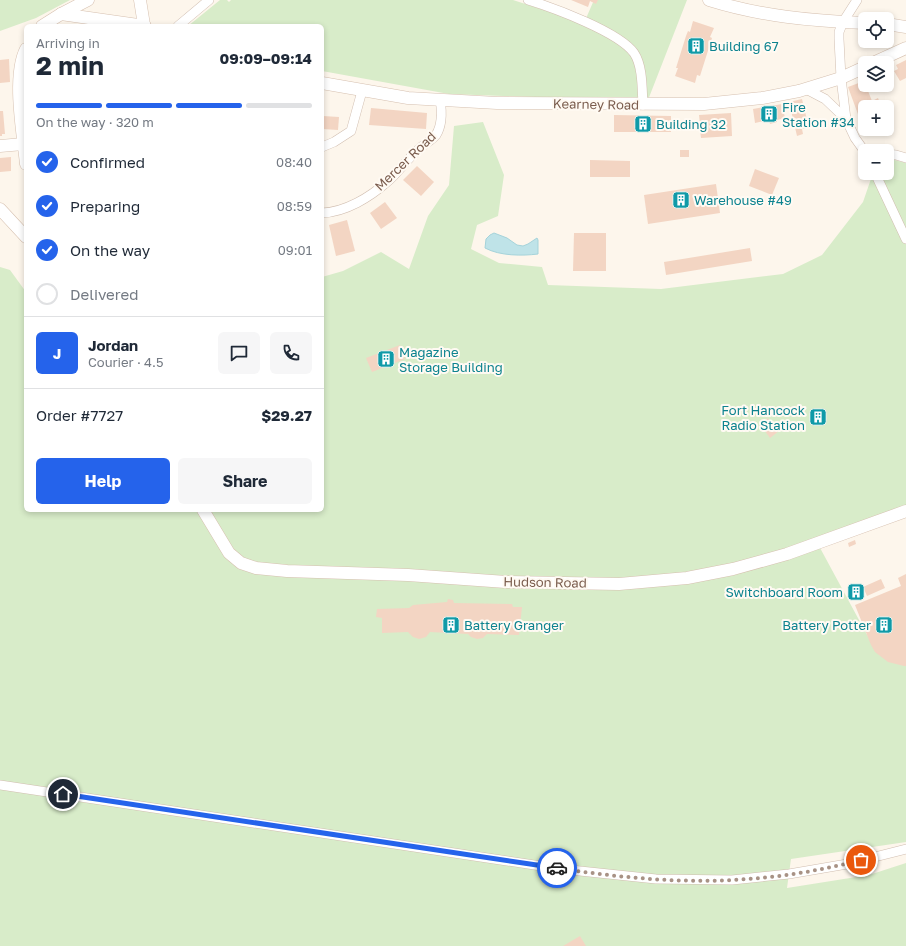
<!DOCTYPE html>
<meta charset="utf-8">
<style>
body{margin:0;font-family:"Golos Text",sans-serif;background:#f6f6f7;color:#1f2937;height:100vh;display:flex;flex-direction:column;font-size:15px;white-space:nowrap}
*{box-sizing:border-box;margin:0}
p{font-size:13px;color:#747a83}
.icon{flex:none;width:22px;height:22px;fill:none;stroke:currentColor;stroke-width:2;stroke-linecap:round;stroke-linejoin:round}
.map{position:relative;flex:1;overflow:hidden}
.side{position:absolute;left:24px;top:24px;width:300px;height:488px;display:flex;flex-direction:column;background:#fff;border-radius:6px;box-shadow:0 2px 6px #0003}
.side>*{flex:none}
.fabs{position:absolute;left:858px;top:12px;display:grid;gap:8px}
.fabs a{display:grid;place-items:center;width:36px;height:36px;border-radius:6px;background:#fff;box-shadow:0 2px 6px #0003;font-size:20px}
.pin{position:absolute;display:grid;place-items:center;width:34px;height:34px;color:#fff;margin:-17px;border:2px solid #fff;border-radius:50%;box-shadow:0 1px 4px #0007}
.courier{position:absolute;display:grid;place-items:center;width:40px;height:40px;margin:-20px;border:3px solid #2563eb;border-radius:50%;background:#fff;color:#222;box-shadow:0 1px 5px #0007}
.headline em{font-style:normal;font-weight:700}
.headline div{display:flex;flex-direction:column-reverse}
.headline{display:flex;align-items:center;justify-content:space-between;height:68px;padding:0 12px}
h1{font-size:26px;font-weight:700;line-height:30px}
.bar{display:grid;grid-template-columns:repeat(4,1fr);gap:6px 4px;align-content:center;height:48px;padding:0 12px}
.bar i{height:5px;border-radius:3px;background:#e0e1e3}
.bar .current{background:#2563eb}
.bar p{grid-column:span 4}
.line{display:flex;align-items:center;gap:10px;padding:0 12px;border-top:1px solid #e0e1e3}
.line div{flex:1}
.round{display:grid;place-items:center;flex:none;width:42px;height:42px;border-radius:6px;background:#f6f6f7}
ol{padding:0 12px;list-style:none}
li{display:flex;align-items:center;gap:12px;height:44px}
li p{margin-inline-start:auto}
li .icon{padding:4px;border-radius:50%;background:#2563eb;color:#fff;stroke-width:4}
li:last-child{color:#747a83}
li i{width:22px;height:22px;border:2px solid #e0e1e3;border-radius:50%}
.primary-button{display:flex;gap:8px;margin-top:auto;padding:8px 12px}
.primary-button a{flex:1;height:46px;border-radius:6px;background:#2563eb;color:#fff;font-size:16px;font-weight:700;line-height:46px;text-align:center}
.primary-button a+a{background:#f6f6f7;color:#1f2937}
.map>svg:first-child{display:block}
.green{fill:#d8ecc9}
.water{fill:#bfe3e8;stroke:#a5d3da}
.building{fill:#f3d5c3}
.lines{fill:none;stroke-linecap:round;stroke-linejoin:round}
.street-casing{stroke:#d1beb0;stroke-width:10}
.secondary-casing{stroke:#d6c0b0;stroke-width:13}
.street{stroke:#fff;stroke-width:9}
.secondary{stroke:#fff;stroke-width:12}
.done{stroke:#a89285;stroke-width:4;stroke-dasharray:0 7.2}
.route{stroke:#2563eb;stroke-width:5}
.labels{text-anchor:middle;stroke-width:4;stroke-linejoin:round;paint-order:stroke}
.culture-label{font-size:13px;fill:#0d838f;stroke:#fffaf3;text-anchor:start}
.street-label{font-size:13px;fill:#7a5c4d;stroke:#fffaf3}
</style>
<div class="map">
<svg width="906" height="946" viewBox="0 0 906 946">
<rect width="100%" height="100%" fill="#fdf6ec"/>
<g class="green">
<polygon points="0,0 70,0 36,18 0,31"/>
<polygon points="220,0 227,0 229,2 231,0 513,0 584,23 594,0 687,0 648,100 589,99 449,94 322,71 322,26 188,26"/>
<polygon points="483,122 504,175 498,216 477,225 471,249 499,263 542,267 548,285 661,289 783,274 822,255 863,202 873,173 887,173 887,158 906,163 906,506 819,546 872,644 906,660 906,842 791,859 787,888 869,875 906,863 906,946 0,946 0,267 10,270 26,292 26,510 322,510 322,277 343,271 381,252 409,269 428,216 449,185 454,126"/>
</g>
<path class="water" d="M 494,233 L 507,238 L 517,245 L 523,246 L 528,244 L 537,238 L 538,240 L 538,254 C 522,256 500,256 485,248 L 486,239 L 490,235 Z"/>
<g class="building">
<polygon points="571,0 598,0 596,4 590,1 588,7"/>
<polygon points="693,21 714,28 710,37 712,38 700,76 697,75 695,83 675,76 678,68 676,68 686,36 688,31 690,32"/>
<polygon points="9,59 10,82 0,83 0,60"/>
<polygon points="906,60 906,78 900,81 894,71 898,69 896,65"/>
<polygon points="864,81 872,101 878,98 881,106 877,107 865,107 865,129 881,129 882,130 866,136 848,87"/>
<polygon points="802,99 809,128 802,129 803,134 797,136 789,102"/>
<polygon points="782,104 785,118 777,120 777,122 770,124 769,120 755,123 753,109"/>
<polygon points="371,108 427,113 426,129 369,125"/>
<polygon points="0,111 3,111 5,134 2,134 2,136 0,136"/>
<polygon points="731,113 732,136 701,138 700,130 698,130 697,124 700,124 699,115"/>
<polygon points="614,115 671,116 671,132 614,132"/>
<polygon points="323,116 339,117 338,130 322,129"/>
<polygon points="677,123 692,124 692,128 677,128"/>
<rect x="680" y="150" width="9" height="7"/>
<polygon points="11,157 11,171 0,172 0,158"/>
<polygon points="590,160 630,161 630,177 590,177"/>
<polygon points="417,166 434,182 421,196 403,180"/>
<polygon points="755,169 779,178 772,195 749,186"/>
<polygon points="716,184 720,213 648,224 644,195"/>
<polygon points="385,202 397,218 381,229 370,213"/>
<polygon points="347,220 355,251 336,256 329,225"/>
<polygon points="574,233 606,233 606,271 573,271"/>
<polygon points="750,248 752,261 666,275 664,262"/>
<polygon points="400,345 405,359 372,372 366,358"/>
<rect x="814" y="414" width="9" height="7"/>
<polygon points="768,418 770,421 771,420 779,431 770,438 762,427 764,425 762,423"/>
<polygon points="855,540 856,544 849,547 848,543"/>
<polygon points="906,574 906,666 904,666 888,662 875,652 871,645 855,605 901,586 898,578"/>
<polygon points="881,579 885,588 867,596 863,587"/>
<polygon points="857,584 862,597 855,600 850,587"/>
<polygon points="448,599 453,600 454,603 512,604 513,607 522,607 519,635 487,634 483,638 477,639 471,637 468,634 430,632 426,637 419,639 413,637 408,632 382,633 382,618 376,617 377,609 409,608 413,605 447,602"/>
<polygon points="580,936 586,946 563,946"/>
</g>
<g class="lines">
<defs>
<g id="street">
<path d="M 528,0 C 554,8 619,32 634,53 C 643,66 642,90 643,105"/>
<polyline points="857,0 843,22 839,32 839,39 841,78 846,119 855,138 865,152"/>
<polyline points="178,26 209,0"/>
<polyline points="806,89 825,99 846,119"/>
<polyline points="322,147 334,142 351,131 362,91"/>
<polyline points="887,154 896,155 906,158"/>
<polyline points="875,173 906,239"/>
<path d="M 322,213 C 346,212 370,197 387,182 C 398,173 406,160 417,151 C 422,145 431,141 436,135 C 443,124 442,111 440,99"/>
<polyline points="0,785 561,869 656,879 732,880 789,874 847,864 906,849"/>
</g>
<g id="secondary">
<polyline points="140,0 144,25"/>
<path d="M 709,0 C 760,16 812,21 865,23"/>
<polyline points="61,14 145,26"/>
<polyline points="887,24 906,27"/>
<polyline points="42,26 61,14 88,0"/>
<path d="M 26,49 C 12,76 23,134 26,164"/>
<polyline points="873,63 906,48"/>
<polyline points="322,83 408,98 497,103 704,104 762,98 799,91 841,78 865,67"/>
<polyline points="0,146 23,144"/>
<polyline points="0,209 26,237"/>
<polyline points="203,510 229,553 241,563 256,568 287,571 408,575 506,582 619,584 687,578 733,569 787,554 906,511"/>
</g>
</defs>
<use href="#street" class="street-casing"/>
<use href="#secondary" class="secondary-casing"/>
<use href="#street" class="street"/>
<use href="#secondary" class="secondary"/>
</g>
<g class="lines">
<path class="done" d="M 557,868 C 615,877 674,883 732,880 C 776,878 819,871 861,860"/>
<polyline class="route" points="63,794 557,868"/>
</g>
<defs>
<symbol id="building-square" viewBox="-11 -11 22 22"><rect x="-9" y="-9" width="18" height="18" rx="4" fill="#0f9aa8" stroke="#fffaf3"/><path d="M-4-6H4V6H1V3H-1V6H-4ZM-2.5-4.3h1.7v1.8h-1.7ZM.8-4.3h1.7v1.8H.8ZM-2.5-1h1.7V.8h-1.7ZM.8-1h1.7V.8H.8Z" fill="#fff"/></symbol>
</defs>
<g fill-rule="evenodd">
<use href="#building-square" x="686" y="36" width="20" height="20"/>
<use href="#building-square" x="759" y="104" width="20" height="20"/>
<use href="#building-square" x="633" y="114" width="20" height="20"/>
<use href="#building-square" x="671" y="190" width="20" height="20"/>
<use href="#building-square" x="376" y="349" width="20" height="20"/>
<use href="#building-square" x="808" y="407" width="20" height="20"/>
<use href="#building-square" x="846" y="582" width="20" height="20"/>
<use href="#building-square" x="441" y="615" width="20" height="20"/>
<use href="#building-square" x="874" y="615" width="20" height="20"/>
</g>
<g class="labels">
<g class="culture-label">
<text x="709" y="51">Building 67</text>
<text x="782" y="112">Fire<tspan x="782" dy="15">Station #34</tspan></text>
<text x="656" y="129">Building 32</text>
<text x="694" y="205">Warehouse #49</text>
<text x="399" y="357">Magazine<tspan x="399" dy="15">Storage Building</tspan></text>
<text x="805" y="415" text-anchor="end">Fort Hancock<tspan x="805" dy="15">Radio Station</tspan></text>
<text x="843" y="597" text-anchor="end">Switchboard Room</text>
<text x="464" y="630">Battery Granger</text>
<text x="871" y="630" text-anchor="end">Battery Potter</text>
</g>
<g class="street-label">
<text transform="translate(596 104) rotate(1)" y="5">Kearney Road</text>
<text transform="translate(405 161) rotate(-44)" y="5">Mercer Road</text>
<text transform="translate(545 582) rotate(1)" y="5">Hudson Road</text>
</g>
</g>
</svg>
<div class="fabs">
<a><svg class="icon" aria-label="locate" viewBox="0 0 24 24"><circle cx="12" cy="12" r="6"/><path d="M12 2v4M12 18v4M2 12h4M18 12h4"/></svg></a>
<a><svg class="icon" aria-label="layers" viewBox="0 0 24 24"><path d="M12 4l9 5-9 5-9-5zM3 14l9 5 9-5"/></svg></a>
<a>+</a>
<a>−</a>
</div>
<div class="pin" style="left:861px;top:860px;background:#ea580c"><svg class="icon" aria-label="bag" viewBox="0 0 24 24"><path d="M5 8h14l-1 12H6zM9 8a3 3 0 0 1 6 0"/></svg></div>
<div class="pin" style="left:63px;top:794px;background:#1f2937"><svg class="icon" aria-label="home" viewBox="0 0 24 24"><path d="M3 11l9-7 9 7M6 9v11h12V9"/></svg></div>
<div class="courier" style="left:557px;top:868px"><svg class="icon" aria-label="car" viewBox="0 0 24 24"><path d="M5 17H2v-5l4-1 3-4h7l3 4 3 1v5h-3M9 17h6M6 11h13"/><circle cx="7" cy="17" r="2"/><circle cx="17" cy="17" r="2"/></svg></div>
<section class="side">
<div class="headline"><div><h1>2 min</h1><p>Arriving in</p></div><em>09:09–09:14</em></div>
<div class="bar"><i class="current"></i><i class="current"></i><i class="current"></i><i></i><p>On the way · 320 m</p></div>
<ol>
<li><svg class="icon" aria-label="check" viewBox="0 0 24 24"><path d="M5 12l5 5 9-10"/></svg>Confirmed<p>08:40</p></li>
<li><svg class="icon" aria-label="check" viewBox="0 0 24 24"><path d="M5 12l5 5 9-10"/></svg>Preparing<p>08:59</p></li>
<li><svg class="icon" aria-label="check" viewBox="0 0 24 24"><path d="M5 12l5 5 9-10"/></svg>On the way<p>09:01</p></li>
<li><i></i>Delivered</li>
</ol>
<div class="line" style="height:72px"><b class="round" style="background:#2563eb;color:#fff">J</b><div><b>Jordan</b><p>Courier · 4.5</p></div><a class="round"><svg class="icon" aria-label="chat" viewBox="0 0 24 24"><path d="M4 5h16v11H9l-5 4z"/></svg></a><a class="round"><svg class="icon" aria-label="phone" viewBox="0 0 24 24"><path d="M5 4h4l2 5-3 2q2 4 5 5l2-3 5 2v4C11 20 4 13 5 4z"/></svg></a></div>
<div class="line" style="height:52px"><div>Order #7727</div><b>$29.27</b></div>
<div class="primary-button"><a>Help</a><a>Share</a></div>
</section>
</div>
